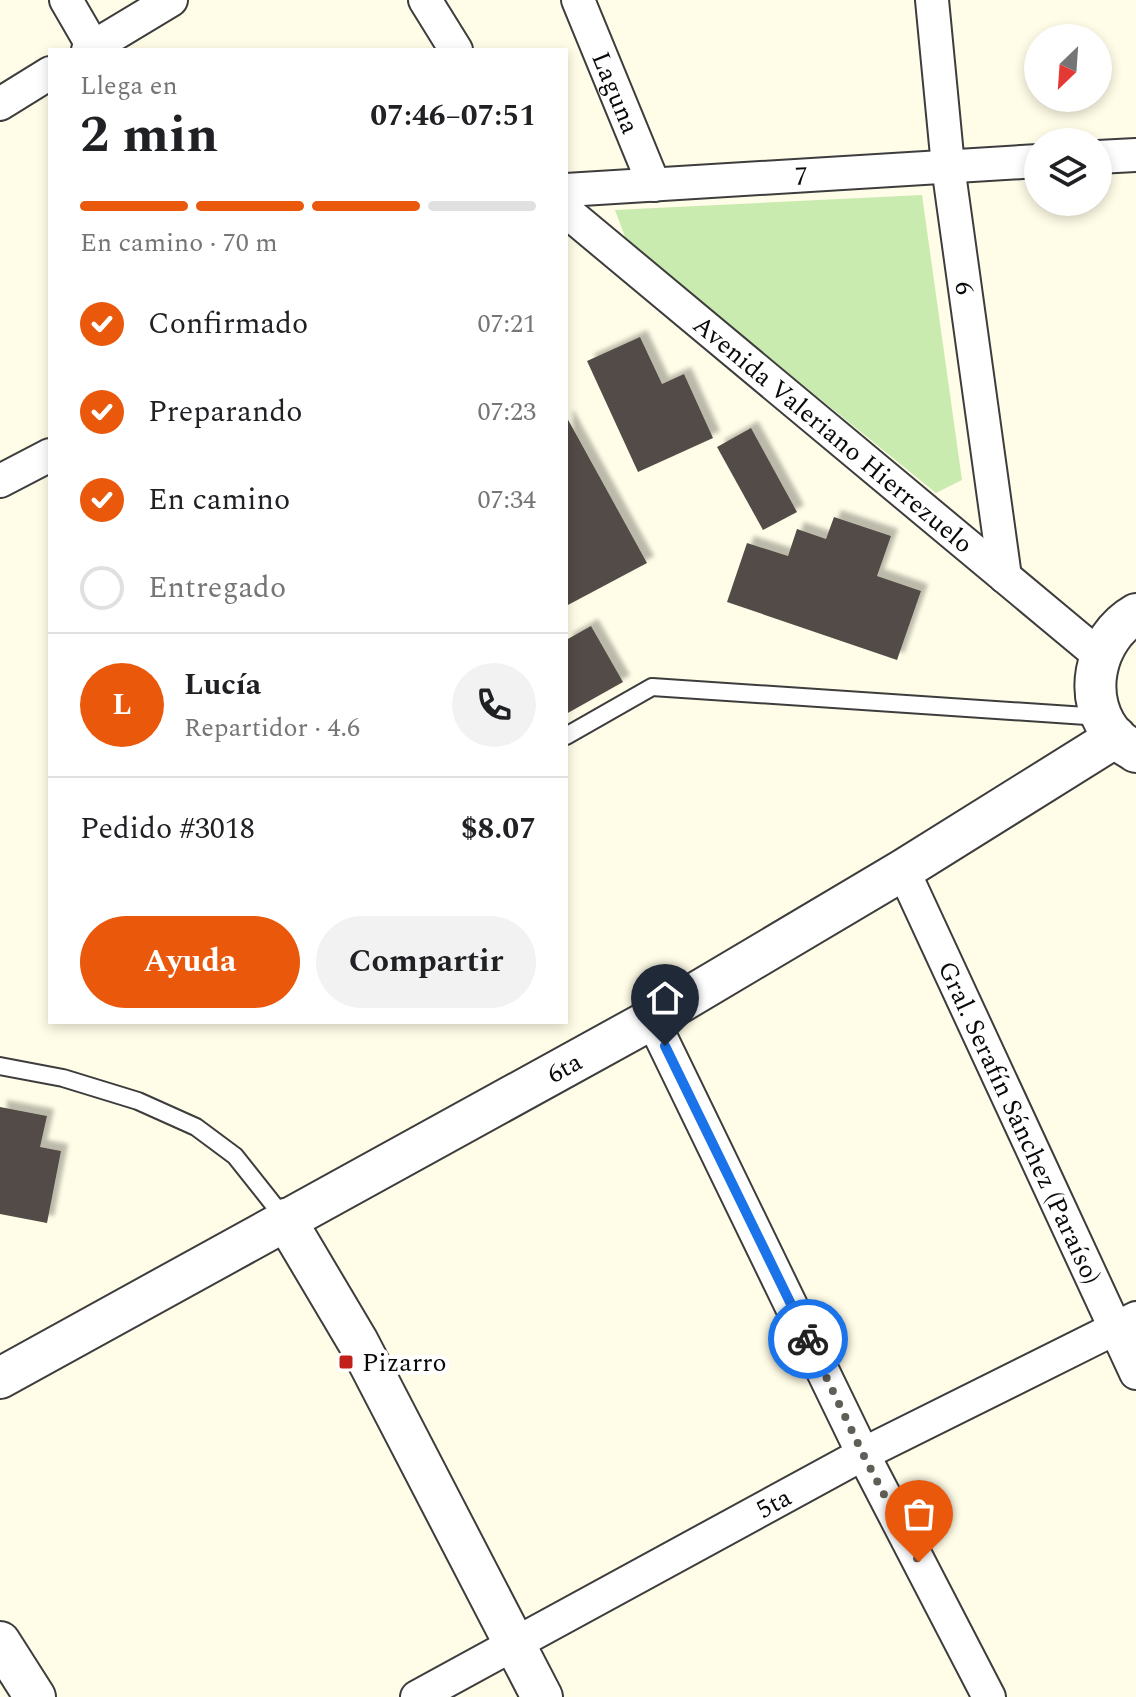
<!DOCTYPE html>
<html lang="es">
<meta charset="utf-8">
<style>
body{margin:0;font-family:Spectral,serif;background:#f2f2f2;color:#202124;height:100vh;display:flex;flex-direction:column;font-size:30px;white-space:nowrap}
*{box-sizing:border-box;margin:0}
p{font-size:26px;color:#757577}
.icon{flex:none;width:44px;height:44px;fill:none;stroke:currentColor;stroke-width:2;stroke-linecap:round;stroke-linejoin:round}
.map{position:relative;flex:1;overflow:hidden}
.panel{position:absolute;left:48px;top:48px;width:520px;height:976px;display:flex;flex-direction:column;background:#fff;border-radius:0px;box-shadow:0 4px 12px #0003}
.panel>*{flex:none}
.needle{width:52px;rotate:205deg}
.controls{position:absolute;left:1024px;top:24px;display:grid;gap:16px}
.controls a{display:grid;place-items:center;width:88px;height:88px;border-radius:50%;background:#fff;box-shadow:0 4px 12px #0003;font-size:40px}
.pin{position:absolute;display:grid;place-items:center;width:68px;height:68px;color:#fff;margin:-82px -34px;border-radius:50% 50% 50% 0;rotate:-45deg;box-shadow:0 0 8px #0007}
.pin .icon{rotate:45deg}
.courier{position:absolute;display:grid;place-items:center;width:80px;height:80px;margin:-40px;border:6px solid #1a73e8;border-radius:50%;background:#fff;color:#222;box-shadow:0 2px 10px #0007}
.overview em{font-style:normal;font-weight:700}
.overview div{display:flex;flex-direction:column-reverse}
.overview{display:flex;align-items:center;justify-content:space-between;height:136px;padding:0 32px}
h1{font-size:52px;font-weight:700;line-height:60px}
.bar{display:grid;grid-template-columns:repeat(4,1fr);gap:12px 8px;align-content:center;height:96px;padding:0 32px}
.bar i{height:10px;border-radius:6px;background:#e0e0e0}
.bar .current{background:#ea580c}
.bar p{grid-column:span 4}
.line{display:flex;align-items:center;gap:20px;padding:0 32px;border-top:2px solid #e0e0e0}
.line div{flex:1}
.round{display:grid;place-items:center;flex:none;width:84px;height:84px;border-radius:42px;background:#f2f2f2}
ol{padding:0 32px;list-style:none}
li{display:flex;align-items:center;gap:24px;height:88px}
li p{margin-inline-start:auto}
li .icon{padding:8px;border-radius:50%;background:#ea580c;color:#fff;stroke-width:4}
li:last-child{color:#757577}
li i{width:44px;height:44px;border:4px solid #e0e0e0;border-radius:50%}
.primary-button{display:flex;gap:16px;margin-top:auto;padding:16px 32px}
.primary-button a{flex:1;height:92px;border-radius:48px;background:#ea580c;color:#fff;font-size:32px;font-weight:700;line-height:92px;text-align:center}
.primary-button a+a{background:#f2f2f2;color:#202124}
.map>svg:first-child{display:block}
.green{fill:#c9ebaf}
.building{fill:#534c46;filter:url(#shadow)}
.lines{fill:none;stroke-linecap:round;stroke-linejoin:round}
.service-casing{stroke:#3d3d3d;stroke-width:20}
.minor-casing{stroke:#3d3d3d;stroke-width:36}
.tertiary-casing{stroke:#3d3d3d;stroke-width:44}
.service{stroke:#fff;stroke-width:16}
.minor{stroke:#fff;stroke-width:32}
.tertiary{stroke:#fff;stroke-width:40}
.done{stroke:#605f57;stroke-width:8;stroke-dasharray:0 14.4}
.route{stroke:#1a73e8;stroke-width:10}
.poi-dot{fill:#c2211a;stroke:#fff;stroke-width:3}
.labels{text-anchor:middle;stroke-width:8;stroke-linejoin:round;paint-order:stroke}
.street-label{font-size:26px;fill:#0a0a0a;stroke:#fff}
.poi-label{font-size:26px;fill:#0a0a0a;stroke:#fff;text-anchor:start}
</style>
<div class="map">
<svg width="1136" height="1697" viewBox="0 0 1136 1697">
<defs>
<filter id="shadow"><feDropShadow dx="7" dy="-7" stdDeviation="2" flood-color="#0004"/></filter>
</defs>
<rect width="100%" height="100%" fill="#fffce7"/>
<polygon class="green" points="922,195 962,480 936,493 627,242 615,210"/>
<g class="building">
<polygon points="640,337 662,384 684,374 713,438 638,472 587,361"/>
<polygon points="566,416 647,563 566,606"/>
<polygon points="751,428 797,512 763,530 717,447"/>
<polygon points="834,517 891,536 877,576 921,591 897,660 727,602 747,543 788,556 797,529 826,539"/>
<polygon points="591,626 623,682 566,714 566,640"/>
<polygon points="0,1107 47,1116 40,1147 61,1151 47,1223 0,1214"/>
</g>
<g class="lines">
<defs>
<g id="service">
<polyline points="566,736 652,687 1101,717"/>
<polyline points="0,1066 63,1078 138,1101 196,1127 235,1156 285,1219"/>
</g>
<g id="minor">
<polyline points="66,0 95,50"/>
<polyline points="425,0 456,50"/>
<path id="s1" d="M 578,0 L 654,185"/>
<path id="s2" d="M 932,0 L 948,166 L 1005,577"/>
<polyline points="88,50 171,0"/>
<polyline points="0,104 50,73"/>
<polyline points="1098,157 1136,155"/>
<path id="s3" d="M 566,190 L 1038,161"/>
<path id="s4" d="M 566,211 L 1100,656"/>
<polyline points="0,481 50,455"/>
<path id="s5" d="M 903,870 L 1136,1373"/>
<polyline points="652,1019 863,1454 989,1697"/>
<path id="s6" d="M 417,1697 L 863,1454 L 1136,1318"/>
</g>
<g id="tertiary">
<path d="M 1136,614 C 1094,638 1080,701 1116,738 C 1121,743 1130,748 1136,752"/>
<polyline points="285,1219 358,1342 542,1697"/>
<path id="s7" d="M 0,1378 L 652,1019 L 903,870 L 1116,737"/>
<polyline points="0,1642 35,1697"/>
</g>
</defs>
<use href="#service" class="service-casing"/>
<use href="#minor" class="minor-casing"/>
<use href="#tertiary" class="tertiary-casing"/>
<use href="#service" class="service"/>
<use href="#minor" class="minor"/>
<use href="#tertiary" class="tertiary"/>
</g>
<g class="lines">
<polyline class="done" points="808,1339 863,1454 919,1562"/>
<polyline class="route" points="665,1046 808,1339"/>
</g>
<rect class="poi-dot" x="338" y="1354" width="16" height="16" rx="4"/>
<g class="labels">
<g class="street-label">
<text dy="9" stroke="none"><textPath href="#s1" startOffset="100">Laguna</textPath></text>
<text dy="9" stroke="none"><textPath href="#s3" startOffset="236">7</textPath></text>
<text dy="9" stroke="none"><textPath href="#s2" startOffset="290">6</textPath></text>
<text dy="9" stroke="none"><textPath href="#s4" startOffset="348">Avenida Valeriano Hierrezuelo</textPath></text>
<text dy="9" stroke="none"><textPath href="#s7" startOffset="644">6ta</textPath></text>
<text dy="9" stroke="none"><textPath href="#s5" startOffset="278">Gral. Serafín Sánchez (Paraíso)</textPath></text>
<text dy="9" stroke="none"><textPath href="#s6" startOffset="406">5ta</textPath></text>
</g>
<g class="poi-label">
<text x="362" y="1371">Pizarro</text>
</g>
</g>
</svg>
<div class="controls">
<a><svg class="needle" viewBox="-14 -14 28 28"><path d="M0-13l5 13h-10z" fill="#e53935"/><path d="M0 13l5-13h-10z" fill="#757577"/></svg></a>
<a><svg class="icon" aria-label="layers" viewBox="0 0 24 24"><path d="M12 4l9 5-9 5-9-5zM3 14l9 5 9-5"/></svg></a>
</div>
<div class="pin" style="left:919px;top:1562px;background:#ea580c"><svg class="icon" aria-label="bag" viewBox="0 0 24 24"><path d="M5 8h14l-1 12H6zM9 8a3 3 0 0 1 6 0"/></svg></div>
<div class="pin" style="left:665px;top:1046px;background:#1f2937"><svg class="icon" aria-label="home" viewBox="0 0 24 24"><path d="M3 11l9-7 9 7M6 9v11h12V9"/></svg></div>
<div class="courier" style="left:808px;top:1339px"><svg class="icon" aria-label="bike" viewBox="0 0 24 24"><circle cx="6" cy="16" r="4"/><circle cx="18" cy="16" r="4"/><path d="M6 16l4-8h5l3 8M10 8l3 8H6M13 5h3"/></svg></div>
<section class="panel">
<div class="overview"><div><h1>2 min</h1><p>Llega en</p></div><em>07:46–07:51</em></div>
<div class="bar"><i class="current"></i><i class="current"></i><i class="current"></i><i></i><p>En camino · 70 m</p></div>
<ol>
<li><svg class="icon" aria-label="check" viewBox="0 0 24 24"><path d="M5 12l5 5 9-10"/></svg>Confirmado<p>07:21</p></li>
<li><svg class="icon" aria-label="check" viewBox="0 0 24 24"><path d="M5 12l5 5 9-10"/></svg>Preparando<p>07:23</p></li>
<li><svg class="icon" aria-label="check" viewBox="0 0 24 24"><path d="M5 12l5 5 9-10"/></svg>En camino<p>07:34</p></li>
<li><i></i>Entregado</li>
</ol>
<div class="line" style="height:144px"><b class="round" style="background:#ea580c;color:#fff">L</b><div><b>Lucía</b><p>Repartidor · 4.6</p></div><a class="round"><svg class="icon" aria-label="phone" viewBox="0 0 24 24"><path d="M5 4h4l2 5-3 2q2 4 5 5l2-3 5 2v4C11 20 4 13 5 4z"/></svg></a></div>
<div class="line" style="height:104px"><div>Pedido #3018</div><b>$8.07</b></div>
<div class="primary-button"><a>Ayuda</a><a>Compartir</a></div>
</section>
</div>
